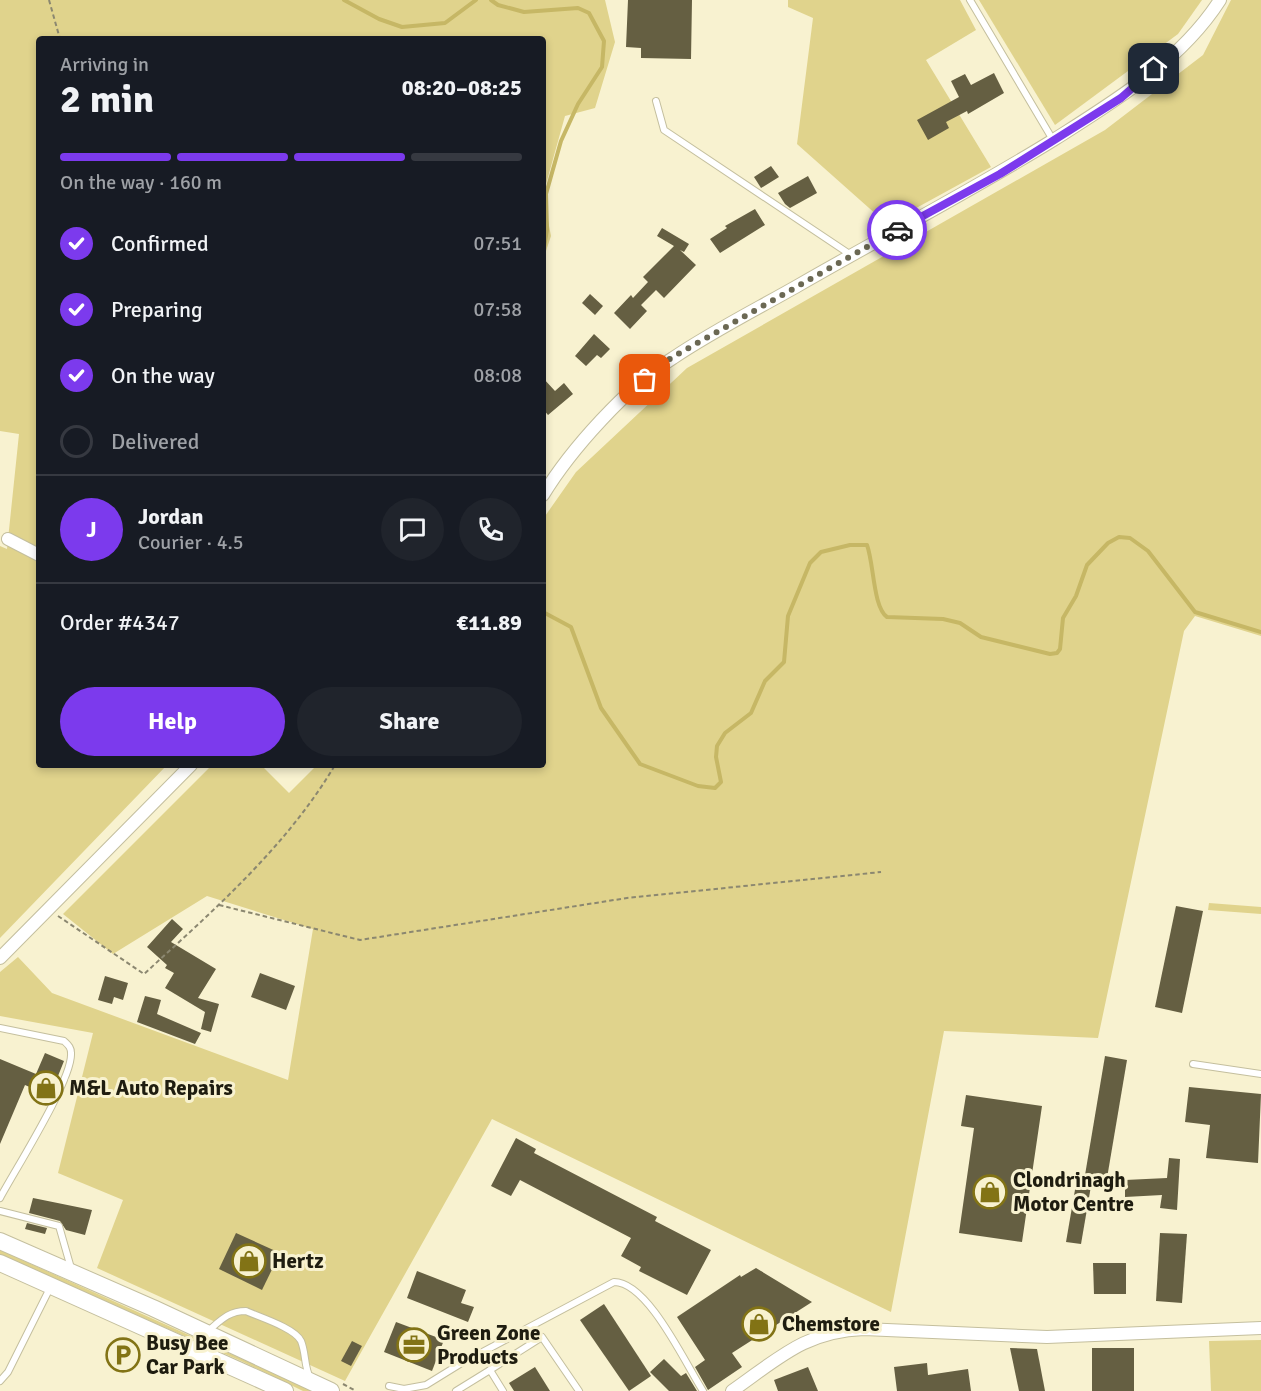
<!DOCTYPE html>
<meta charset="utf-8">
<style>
body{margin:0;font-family:Signika,sans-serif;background:#20242c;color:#f1f3f6;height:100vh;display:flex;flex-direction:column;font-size:22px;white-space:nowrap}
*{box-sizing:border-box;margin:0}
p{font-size:20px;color:#9ea1a6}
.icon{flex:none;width:33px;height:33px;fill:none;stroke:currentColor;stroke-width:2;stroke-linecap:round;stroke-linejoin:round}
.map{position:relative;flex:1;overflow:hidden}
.details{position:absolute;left:36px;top:36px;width:510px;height:732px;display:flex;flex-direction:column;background:#171b24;border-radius:6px;box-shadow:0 3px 9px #0003}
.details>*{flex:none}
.pin{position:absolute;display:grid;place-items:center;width:51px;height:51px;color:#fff;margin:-26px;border-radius:12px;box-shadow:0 3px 9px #0006}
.courier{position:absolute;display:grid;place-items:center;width:60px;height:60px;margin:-30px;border:4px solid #7c3aed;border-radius:50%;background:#fff;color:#222;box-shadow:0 2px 8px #0007}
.overview em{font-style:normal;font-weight:700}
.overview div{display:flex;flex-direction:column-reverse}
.overview{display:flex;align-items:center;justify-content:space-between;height:102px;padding:0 24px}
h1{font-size:39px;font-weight:700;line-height:45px}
.bar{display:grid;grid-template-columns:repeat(4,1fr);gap:9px 6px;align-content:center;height:72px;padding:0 24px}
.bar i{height:8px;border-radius:4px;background:#363941}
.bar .current{background:#7c3aed}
.bar p{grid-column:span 4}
.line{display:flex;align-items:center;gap:15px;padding:0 24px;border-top:2px solid #363941}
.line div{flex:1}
.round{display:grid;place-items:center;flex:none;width:63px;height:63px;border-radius:32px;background:#20242c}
ol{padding:0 24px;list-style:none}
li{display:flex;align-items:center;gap:18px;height:66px}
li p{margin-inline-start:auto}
li .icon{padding:6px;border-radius:50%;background:#7c3aed;color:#fff;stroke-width:4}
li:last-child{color:#9ea1a6}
li i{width:33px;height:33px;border:3px solid #363941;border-radius:50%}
.action{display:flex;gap:12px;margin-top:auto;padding:12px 24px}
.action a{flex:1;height:69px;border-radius:36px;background:#7c3aed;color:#fff;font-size:24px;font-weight:700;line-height:69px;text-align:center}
.action a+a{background:#20242c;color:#f1f3f6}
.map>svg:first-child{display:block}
.green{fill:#e0d38c}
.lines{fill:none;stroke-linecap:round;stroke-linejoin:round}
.stream{stroke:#c6b765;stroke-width:4}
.building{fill:#655f42}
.lane-casing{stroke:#c4bf9e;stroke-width:8}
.street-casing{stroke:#c4bf9e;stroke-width:14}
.secondary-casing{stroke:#c4bf9e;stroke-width:18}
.path{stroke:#8b8770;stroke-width:2;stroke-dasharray:4.5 3;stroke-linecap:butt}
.lane{stroke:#fff;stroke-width:6}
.street{stroke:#fff;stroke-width:12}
.secondary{stroke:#fff;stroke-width:16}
.done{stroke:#6b6853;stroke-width:6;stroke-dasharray:0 10.8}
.route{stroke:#7c3aed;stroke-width:8}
.labels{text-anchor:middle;stroke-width:6;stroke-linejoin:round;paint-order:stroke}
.poi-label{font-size:21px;font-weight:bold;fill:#1f1d10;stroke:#f8f2d0;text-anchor:start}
</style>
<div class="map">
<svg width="1261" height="1391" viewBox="0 0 1261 1391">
<rect width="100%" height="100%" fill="#f8f2d0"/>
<g class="green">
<polygon points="0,0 605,0 615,42 595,108 565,116 543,195 551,236 543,260 543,39 39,39 39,765 167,765 0,938 0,546 7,549 19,434 0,431"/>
<polygon points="788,0 960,0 976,30 926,60 991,167 887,224 797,144 813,18 788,7"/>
<polygon points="979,0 1202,0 1178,34 1055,125"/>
<polygon points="1231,0 1261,0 1261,636 1195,616 1184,631 1098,1038 944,1031 891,1312 492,1119 345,1381 97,1268 123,1200 58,1173 93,1033 0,1016 0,972 18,957 52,993 288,1080 313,929 207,896 113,954 63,914 212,765 261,765 289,793 317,765 543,765 543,519 576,472 687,368 1105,130 1203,55"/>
<polygon points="1209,903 1261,907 1261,914 1208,910"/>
<polygon points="0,1250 313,1391 303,1391 241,1361 0,1255"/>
<polygon points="1261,1340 1261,1391 1211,1391 1209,1341"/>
</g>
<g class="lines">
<g class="stream">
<polyline points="344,0 379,19 402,27 445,23 476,0"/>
<polyline points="491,0 498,5 524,12 578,8 589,13 604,41 602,67 578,104 561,141 546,194 547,230 543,253"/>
<path d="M 543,612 L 571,627 L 601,708 L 640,764 L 698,786 L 715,788 L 721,782 L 716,757 L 717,746 L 725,733 L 751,713 L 765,681 L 784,662 L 788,616 L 810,563 L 821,552 L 850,545 L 867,545 C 874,564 873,607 887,617 L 943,619 L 960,623 L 981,637 L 1050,654 L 1057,653 L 1060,649 L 1063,618 L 1076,596 L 1087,565 L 1108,543 L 1119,537 L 1130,538 L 1148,551 L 1195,612 L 1261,632"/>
</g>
</g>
<g class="building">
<polygon points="628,0 692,0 691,59 641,58 641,48 626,47"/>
<polygon points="994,73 1004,93 968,114 967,111 946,122 949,128 928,140 917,120 959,97 951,81 965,74 971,85"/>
<polygon points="771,166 779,177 761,188 754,177"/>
<polygon points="808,176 817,193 790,208 785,204 778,193"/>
<polygon points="755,209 765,225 720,253 710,239 727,228 725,226"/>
<polygon points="662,228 689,244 684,252 680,250 696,265 664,298 656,290 641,305 647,311 630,329 614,313 631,295 633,298 648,282 643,277 674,246 657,236"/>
<polygon points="590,294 603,306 595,315 582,303"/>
<polygon points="594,334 610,349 601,358 597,355 586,366 575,356"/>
<polygon points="543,378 555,391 564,383 573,394 548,415 543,409"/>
<polygon points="1176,906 1203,911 1182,1013 1155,1007"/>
<polygon points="172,919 183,929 171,942 216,969 198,998 219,1004 211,1032 201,1029 205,1012 165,988 174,973 165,968 167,965 147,947"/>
<polygon points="260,973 295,986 286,1010 251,997"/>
<polygon points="105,976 128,983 123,1000 114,997 112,1004 98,1000"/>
<polygon points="145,996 161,1000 157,1014 201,1033 195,1044 137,1022"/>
<polygon points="45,1053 64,1061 50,1096 25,1085 0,1144 0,1059 36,1074"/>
<polygon points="1105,1056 1127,1060 1106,1184 1084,1181"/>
<polygon points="1189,1087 1261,1094 1258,1163 1206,1158 1210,1125 1185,1122"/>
<polygon points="966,1095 1042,1106 1022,1242 959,1233 974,1128 961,1126"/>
<polygon points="516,1138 536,1149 534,1153 657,1217 655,1221 711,1250 687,1295 639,1271 641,1267 621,1256 631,1238 520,1180 511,1196 491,1186"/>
<polygon points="1169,1158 1180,1159 1177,1210 1160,1208 1162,1195 1125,1197 1125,1180 1167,1178"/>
<polygon points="1076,1184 1091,1186 1081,1244 1066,1242"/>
<polygon points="33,1198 92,1210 85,1235 66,1230 60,1221 29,1213"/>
<polygon points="27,1223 47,1228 45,1234 25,1229"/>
<polygon points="236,1233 280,1253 262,1290 219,1269"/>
<polygon points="1160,1233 1187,1234 1182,1303 1156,1301"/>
<polygon points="1093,1263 1126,1263 1126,1294 1094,1294"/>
<polygon points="756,1268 812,1302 732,1353 742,1367 708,1390 695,1367 705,1360 677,1317 740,1275 741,1277"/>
<polygon points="417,1271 466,1290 461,1303 474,1307 468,1322 407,1298"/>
<polygon points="604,1304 651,1376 629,1391 580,1320"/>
<polygon points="396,1322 444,1340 432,1371 384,1352"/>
<polygon points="352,1341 362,1346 351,1366 341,1361"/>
<polygon points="1010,1348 1037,1349 1045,1391 1019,1391"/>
<rect x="1092" y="1348" width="42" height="43"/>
<polygon points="664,1359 681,1376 686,1373 697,1391 669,1391 650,1372"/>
<polygon points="927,1363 928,1375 968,1369 971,1391 897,1391 894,1367"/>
<polygon points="535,1367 550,1391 514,1391 509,1383"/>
<polygon points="808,1367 818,1391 778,1391 774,1380"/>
</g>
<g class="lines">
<defs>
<g id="lane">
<polyline points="970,0 1053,140"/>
<polyline points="656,101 664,130 851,255"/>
<path d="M 0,1028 L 64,1041 C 68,1045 71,1047 71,1053 C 73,1079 15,1170 0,1198"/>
<polyline points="1193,1064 1261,1074"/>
<polyline points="0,1211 59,1226 71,1268"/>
<path d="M 207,1332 C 220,1321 228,1311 246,1311 C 259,1317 295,1328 301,1341 C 306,1353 304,1366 310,1378"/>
<polyline points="0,1381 8,1372 51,1286"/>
<path d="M 389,1386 L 404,1389 L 426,1385 L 460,1364 L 614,1282 C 648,1282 685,1363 703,1391"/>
<polyline points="456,1391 490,1370"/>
<polyline points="503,1391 490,1370 542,1337 579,1391"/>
</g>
<g id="street">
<path d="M 543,495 C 571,449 627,387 673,358 C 713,331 757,309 799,285 C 884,236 971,191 1055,139 C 1115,101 1181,61 1220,0"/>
<polyline points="8,539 39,555"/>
<polyline points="0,958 191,765"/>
<path d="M 732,1391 C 778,1359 805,1331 864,1329 L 1047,1337 L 1261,1328"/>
</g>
<g id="secondary">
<polyline points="0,1241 153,1308 331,1391"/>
<polyline points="0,1263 285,1391"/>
</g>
</defs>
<use href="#lane" class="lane-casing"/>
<use href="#street" class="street-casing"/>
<use href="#secondary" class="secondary-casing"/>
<g class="path">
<polyline points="49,0 60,39"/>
<polyline points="219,905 360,940 627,898 881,872"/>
<path d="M 58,916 L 144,974 C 213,911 287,846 335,765"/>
<polyline points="343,1384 356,1391"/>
</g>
<use href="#lane" class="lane"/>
<use href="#street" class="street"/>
<use href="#secondary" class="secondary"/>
</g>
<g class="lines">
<polyline class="done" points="645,380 671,358 897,230"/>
<polyline class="route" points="897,230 1000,174 1121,98 1154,69"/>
</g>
<defs>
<symbol id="shop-ring" viewBox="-11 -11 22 22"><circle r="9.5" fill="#f8f2d0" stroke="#827315" stroke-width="1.5"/><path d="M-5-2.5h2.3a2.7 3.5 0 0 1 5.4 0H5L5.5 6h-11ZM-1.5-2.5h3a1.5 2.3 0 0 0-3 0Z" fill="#827315"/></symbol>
<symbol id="office-ring" viewBox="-11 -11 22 22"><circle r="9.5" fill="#f8f2d0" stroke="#827315" stroke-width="1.5"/><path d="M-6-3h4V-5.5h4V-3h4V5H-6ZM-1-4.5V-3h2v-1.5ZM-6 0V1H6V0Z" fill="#827315"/></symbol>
<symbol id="parking-ring" viewBox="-11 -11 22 22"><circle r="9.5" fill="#f8f2d0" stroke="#827315" stroke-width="1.5"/><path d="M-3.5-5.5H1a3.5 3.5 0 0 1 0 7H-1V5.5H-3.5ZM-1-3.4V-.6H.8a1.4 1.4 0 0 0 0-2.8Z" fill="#827315"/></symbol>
</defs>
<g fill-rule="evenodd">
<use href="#shop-ring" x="27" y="1069" width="38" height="38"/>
<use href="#shop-ring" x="971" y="1173" width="38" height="38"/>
<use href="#shop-ring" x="230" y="1242" width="38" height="38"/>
<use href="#shop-ring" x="740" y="1305" width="38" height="38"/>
<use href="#office-ring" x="395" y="1326" width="38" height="38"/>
<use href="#parking-ring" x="104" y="1336" width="38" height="38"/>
</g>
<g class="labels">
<g class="poi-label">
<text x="69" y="1095">M&amp;L Auto Repairs</text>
<text x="1013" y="1187">Clondrinagh<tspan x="1013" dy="24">Motor Centre</tspan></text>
<text x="272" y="1268">Hertz</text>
<text x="782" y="1331">Chemstore</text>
<text x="437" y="1340">Green Zone<tspan x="437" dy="24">Products</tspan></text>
<text x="146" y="1350">Busy Bee<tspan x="146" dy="24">Car Park</tspan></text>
</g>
</g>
</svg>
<div class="pin" style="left:645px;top:380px;background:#ea580c"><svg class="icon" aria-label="bag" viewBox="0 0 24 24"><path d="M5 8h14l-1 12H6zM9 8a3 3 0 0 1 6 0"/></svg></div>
<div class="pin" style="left:1154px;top:69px;background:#1f2937"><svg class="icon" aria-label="home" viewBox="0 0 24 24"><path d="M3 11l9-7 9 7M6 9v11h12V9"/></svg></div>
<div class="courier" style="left:897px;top:230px"><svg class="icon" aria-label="car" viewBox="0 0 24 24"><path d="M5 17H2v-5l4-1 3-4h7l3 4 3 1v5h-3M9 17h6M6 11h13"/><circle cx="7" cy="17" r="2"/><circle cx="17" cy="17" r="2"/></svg></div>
<section class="details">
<div class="overview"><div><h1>2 min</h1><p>Arriving in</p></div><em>08:20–08:25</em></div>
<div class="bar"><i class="current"></i><i class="current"></i><i class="current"></i><i></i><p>On the way · 160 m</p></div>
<ol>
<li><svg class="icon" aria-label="check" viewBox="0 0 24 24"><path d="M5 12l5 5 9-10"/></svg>Confirmed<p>07:51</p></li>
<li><svg class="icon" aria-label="check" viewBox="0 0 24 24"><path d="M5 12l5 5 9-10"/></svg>Preparing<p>07:58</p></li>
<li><svg class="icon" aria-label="check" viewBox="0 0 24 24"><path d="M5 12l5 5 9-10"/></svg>On the way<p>08:08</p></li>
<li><i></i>Delivered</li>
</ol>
<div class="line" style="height:108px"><b class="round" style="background:#7c3aed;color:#fff">J</b><div><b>Jordan</b><p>Courier · 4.5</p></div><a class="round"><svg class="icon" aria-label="chat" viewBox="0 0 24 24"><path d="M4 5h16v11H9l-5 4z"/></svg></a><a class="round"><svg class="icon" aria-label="phone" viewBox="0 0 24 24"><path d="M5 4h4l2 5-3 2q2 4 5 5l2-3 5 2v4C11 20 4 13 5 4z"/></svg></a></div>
<div class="line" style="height:78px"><div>Order #4347</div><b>€11.89</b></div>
<div class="action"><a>Help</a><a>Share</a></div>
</section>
</div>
